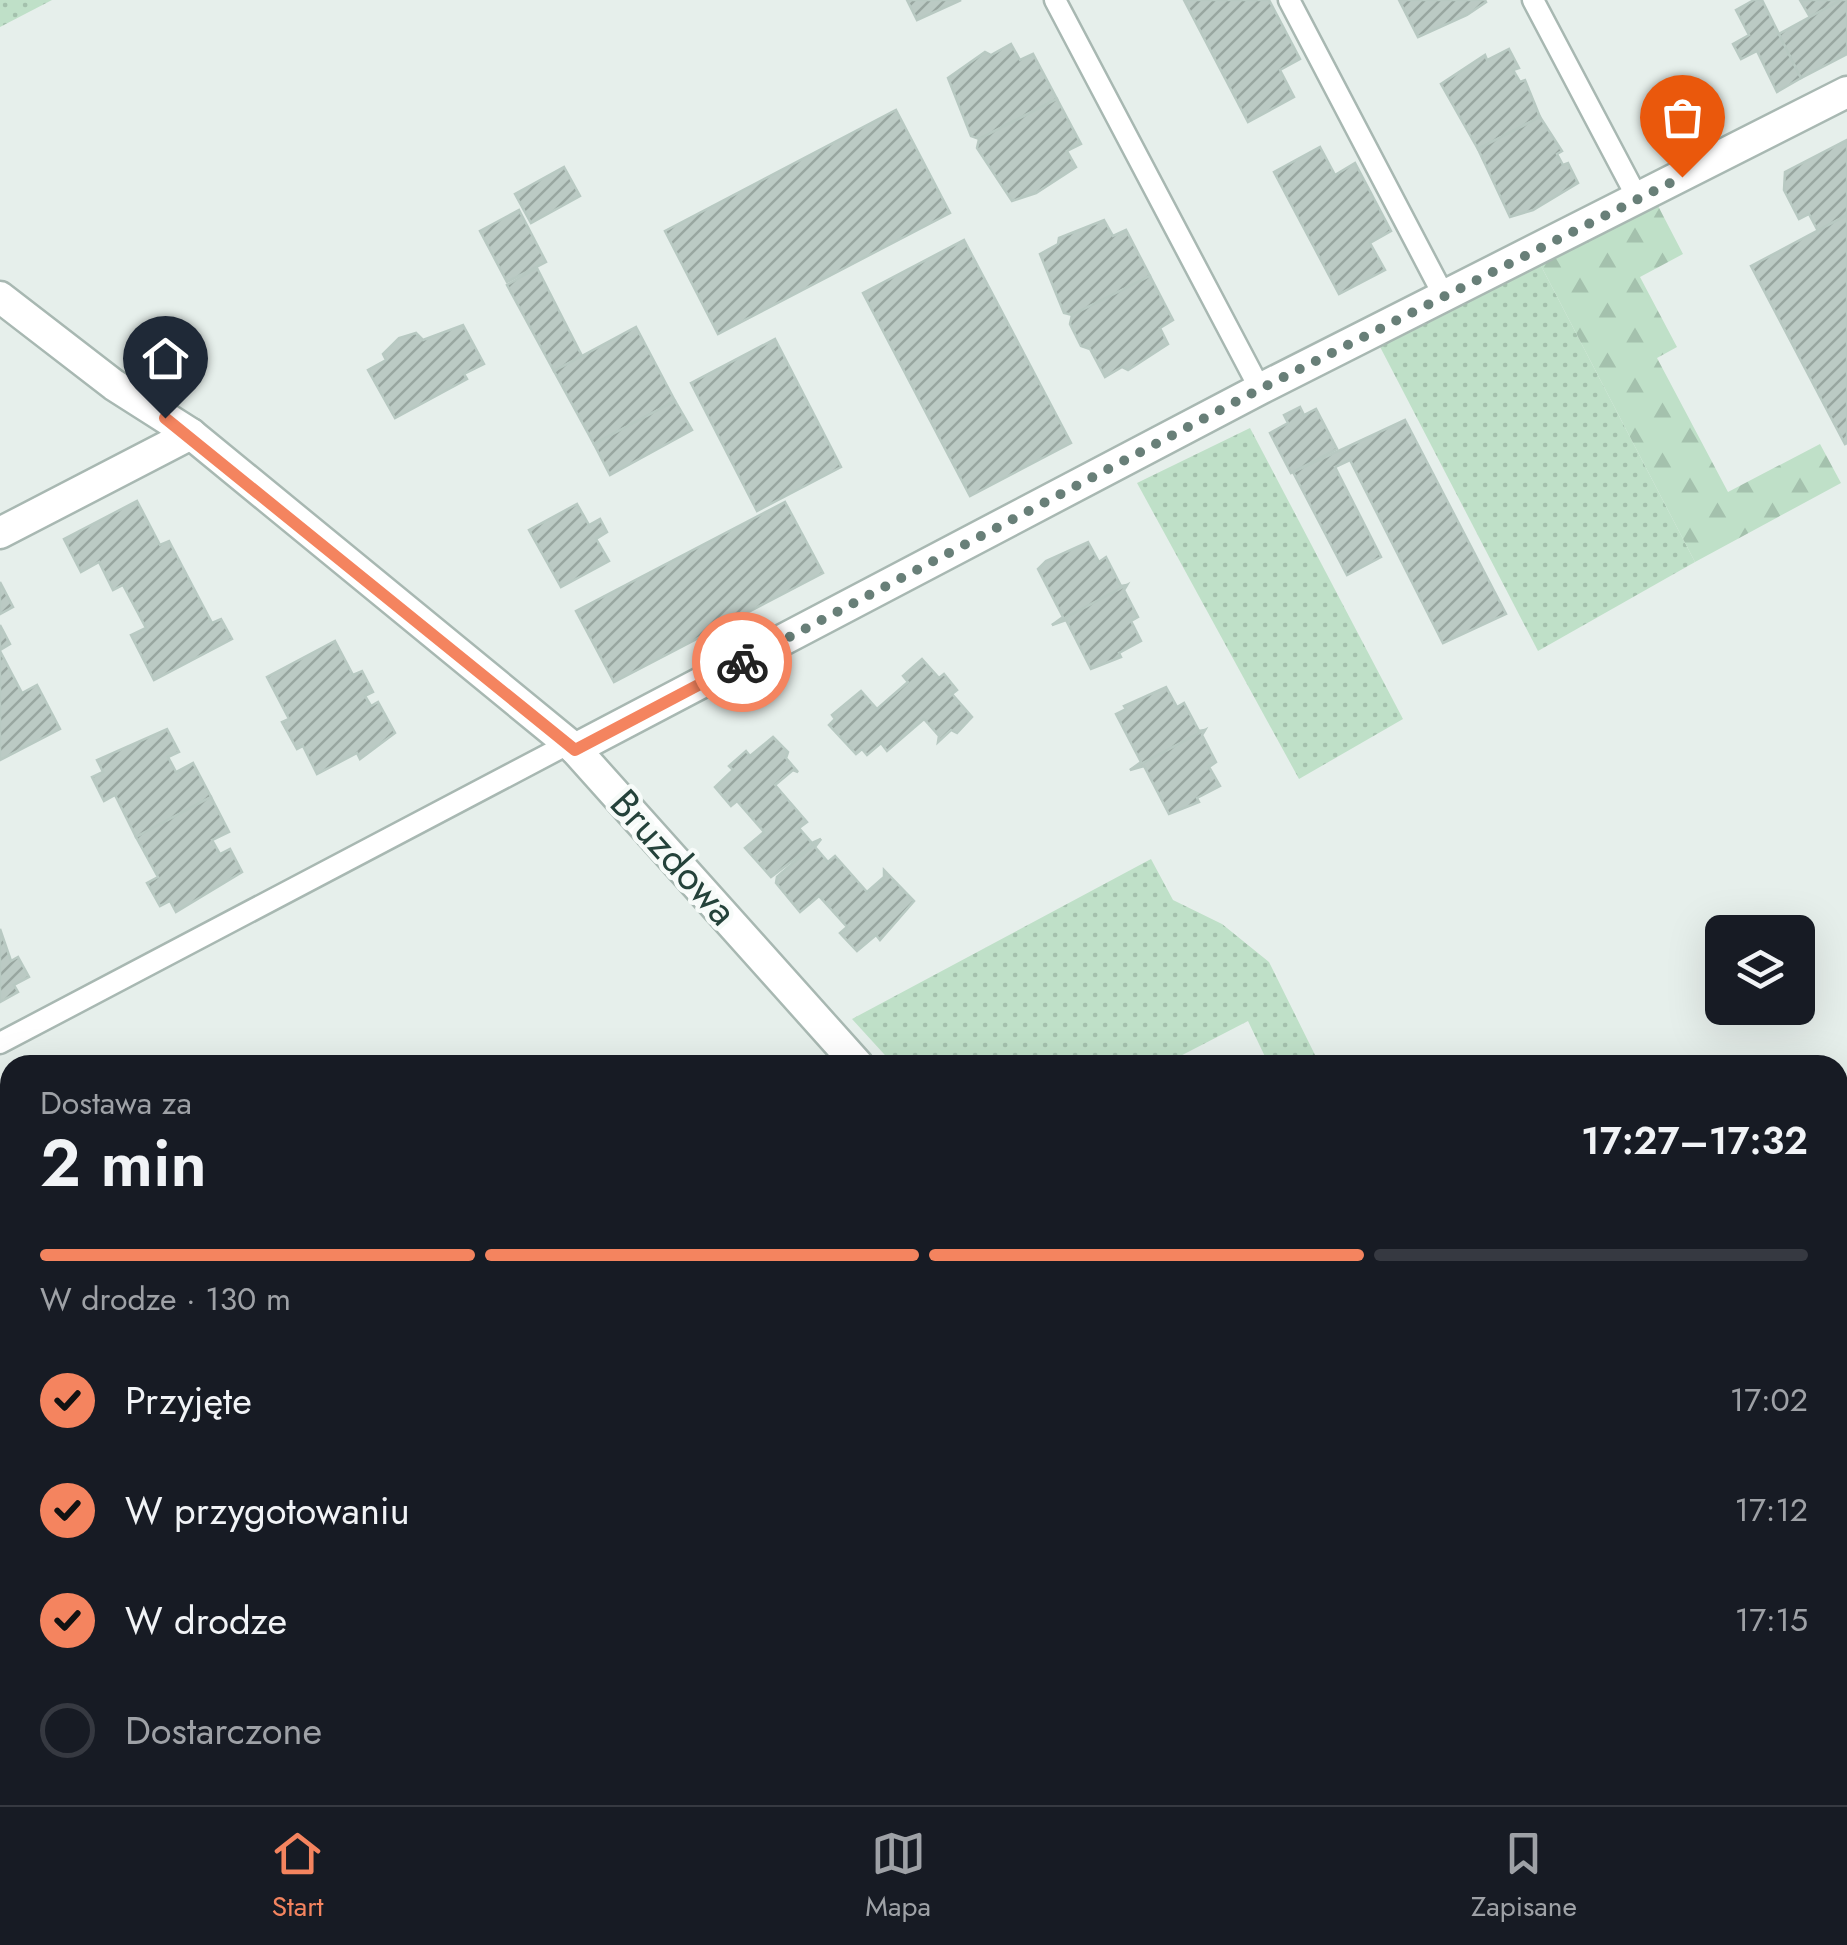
<!DOCTYPE html>
<html lang="pl">
<meta charset="utf-8">
<style>
body{margin:0;font-family:Jost,sans-serif;background:#242831;color:#f1f3f6;height:100vh;display:flex;flex-direction:column;font-size:38px;white-space:nowrap}
*{box-sizing:border-box;margin:0}
p{font-size:32px;color:#9ea1a6}
.icon{flex:none;width:55px;height:55px;fill:none;stroke:currentColor;stroke-width:2;stroke-linecap:round;stroke-linejoin:round}
.map{position:relative;flex:1;overflow:hidden}
.details{position:absolute;left:0px;top:1055px;width:1848px;height:750px;display:flex;flex-direction:column;background:#171b24;border-radius:30px 30px 0 0;box-shadow:0 10px 40px #0002}
.details>*{flex:none}
.fabs{position:absolute;left:1705px;top:915px;display:grid;gap:20px}
.fabs a{display:grid;place-items:center;width:110px;height:110px;border-radius:15px;background:#171b24;box-shadow:0 10px 40px #0002;font-size:50px}
.pin{position:absolute;display:grid;place-items:center;width:85px;height:85px;color:#fff;margin:-102px -42px;border-radius:50% 50% 50% 0;rotate:-45deg;box-shadow:0 0 10px #0007}
.pin .icon{rotate:45deg}
.courier{position:absolute;display:grid;place-items:center;width:100px;height:100px;margin:-50px;border:8px solid #f4845f;border-radius:50%;background:#fff;color:#222;box-shadow:0 2px 12px #0007}
.head em{font-style:normal;font-weight:600}
.head div{display:flex;flex-direction:column-reverse}
.head{display:flex;align-items:center;justify-content:space-between;height:170px;padding:0 40px}
h1{font-size:65px;font-weight:600;line-height:75px}
.bar{display:grid;grid-template-columns:repeat(4,1fr);gap:15px 10px;align-content:center;height:120px;padding:0 40px}
.bar i{height:12px;border-radius:8px;background:#363941}
.bar .active{background:#f4845f}
.bar p{grid-column:span 4}
ol{padding:0 40px;list-style:none}
li{display:flex;align-items:center;gap:30px;height:110px}
li p{margin-inline-start:auto}
li .icon{padding:10px;border-radius:50%;background:#f4845f;color:#111;stroke-width:4}
li:last-child{color:#9ea1a6}
li i{width:55px;height:55px;border:5px solid #363941;border-radius:50%}
.menu{display:flex;justify-content:space-around;align-items:center;height:140px;border-top:2px solid #363941;background:#171b24;font-size:28px;color:#9ea1a6}
.menu a{display:grid;justify-items:center;gap:5px}
.menu .active{color:#f4845f}
.map>svg:first-child{display:block}
.grass{fill:url(#grass-dots)}
.forest{fill:url(#forest-firs)}
.building{fill:url(#building-hatch);stroke:#b8c9c2;stroke-width:2.5}
.lines{fill:none;stroke-linecap:round;stroke-linejoin:round}
.service-casing{stroke:#a8b8b2;stroke-width:25}
.minor-casing{stroke:#a8b8b2;stroke-width:35}
.service{stroke:#fff;stroke-width:20}
.minor{stroke:#fff;stroke-width:30}
.done{stroke:#687f78;stroke-width:10;stroke-dasharray:0 18}
.route{stroke:#f4845f;stroke-width:12}
.labels{text-anchor:middle;stroke-width:9;stroke-linejoin:round;paint-order:stroke}
.street-label{font-size:40px;fill:#24423a;stroke:#f7fbf9}
</style>
<div class="map">
<svg width="1847" height="1805" viewBox="0 0 1847 1805">
<defs>
<pattern id="grass-dots" width="8" height="8" patternUnits="userSpaceOnUse" patternTransform="scale(2.5)"><rect width="8" height="8" fill="#bfe0c8"/><path d="M2 2h.1M6 6h.1" fill="none" stroke="#a4c1ad" stroke-width="1.8" stroke-linecap="round"/></pattern>
<pattern id="forest-firs" width="22" height="20" patternUnits="userSpaceOnUse" patternTransform="scale(2.5)"><rect width="22" height="20" fill="#bfe0c8"/><path d="M5 1l3.5 6h-7zM16 11l3.5 6h-7z" fill="#a4c1ad"/></pattern>
<pattern id="building-hatch" width="6" height="6" patternUnits="userSpaceOnUse" patternTransform="scale(2.5)"><rect width="6" height="6" fill="#bbcac4"/><path d="M-1 1l2-2M0 6l6-6M5 7l2-2" fill="none" stroke="#98a6a0"/></pattern>
</defs>
<rect width="100%" height="100%" fill="#e6efeb"/>
<g class="grass">
<polygon points="0,0 52,0 0,27"/>
<polygon points="1538,260 1695,562 1538,651 1377,341"/>
<polygon points="1250,428 1403,719 1299,779 1137,483"/>
<polygon points="1151,859 1173,900 1222,924 1269,962 1320,1065 1269,1065 1248,1021 1163,1065 894,1065 852,1019"/>
<polygon points="1847,1269 1847,1561 1838,1566 1838,1274"/>
<polygon points="1107,1795 1429,1795 1434,1805 1112,1805"/>
</g>
<polygon class="forest" points="1656,202 1683,254 1640,277 1677,347 1657,358 1728,492 1820,444 1841,483 1695,562 1538,260"/>
<g class="building">
<polygon points="907,0 961,0 917,20"/>
<polygon points="1184,0 1269,0 1300,59 1280,70 1294,97 1248,122"/>
<polygon points="1399,0 1485,0 1486,2 1467,15 1418,37"/>
<polygon points="1754,0 1762,0 1801,78 1777,92 1757,51 1741,59 1733,44 1749,35 1736,10"/>
<polygon points="1800,0 1842,0 1810,17"/>
<polygon points="1841,0 1847,0 1847,54 1801,78 1779,34"/>
<polygon points="1011,44 1020,60 1033,54 1057,99 979,139 971,136 948,78 985,52 991,55"/>
<polygon points="1509,49 1519,68 1513,70 1520,82 1525,80 1540,117 1478,149 1441,84 1485,55 1487,60"/>
<polygon points="1057,99 1081,144 1067,151 1076,167 1036,193 1012,201 977,148 979,139"/>
<polygon points="896,110 950,213 718,334 665,231"/>
<polygon points="1540,117 1562,151 1557,154 1563,165 1568,163 1578,183 1533,210 1510,217 1478,149"/>
<polygon points="1847,140 1847,215 1818,231 1809,214 1799,219 1784,190 1785,172"/>
<polygon points="1320,147 1335,175 1355,163 1391,231 1370,243 1385,270 1339,294 1274,172"/>
<polygon points="564,167 580,196 531,223 515,194"/>
<polygon points="519,210 546,262 507,282 480,231"/>
<polygon points="1847,215 1847,443 1845,444 1751,266"/>
<polygon points="1104,220 1113,236 1126,230 1150,276 1072,315 1064,313 1040,254 1058,244 1059,238"/>
<polygon points="964,240 1071,443 970,496 863,293"/>
<polygon points="537,268 582,356 554,371 507,285"/>
<polygon points="1150,276 1173,320 1160,328 1168,344 1128,370 1122,367 1105,377 1090,349 1081,346 1070,324 1072,315"/>
<polygon points="463,325 484,364 464,374 467,379 395,418 368,370 386,360 383,354 399,338 416,333 423,340"/>
<polygon points="636,327 675,401 594,444 554,371"/>
<polygon points="775,339 841,467 757,511 691,383"/>
<polygon points="675,401 692,430 610,475 594,444"/>
<polygon points="1300,407 1304,415 1316,409 1337,449 1291,473 1270,433 1288,423 1284,415"/>
<polygon points="1405,420 1506,614 1443,643 1350,460 1335,467 1381,557 1347,575 1293,472"/>
<polygon points="137,501 160,545 169,541 212,623 221,619 232,639 154,680 131,635 146,628 123,585 113,590 99,562 81,572 64,539"/>
<polygon points="785,502 823,573 614,682 576,611"/>
<polygon points="577,504 589,525 600,519 607,532 596,539 609,561 561,587 529,530"/>
<polygon points="1088,542 1099,562 1106,557 1121,586 1127,585 1052,625 1063,617 1038,569 1046,561"/>
<polygon points="0,582 13,607 0,614"/>
<polygon points="1127,585 1124,590 1138,617 1131,621 1141,641 1119,653 1121,657 1091,669 1066,620 1052,625"/>
<polygon points="0,625 10,644 0,650"/>
<polygon points="335,641 353,675 362,671 373,692 365,696 371,706 378,702 395,733 360,759 357,753 317,774 303,746 297,749 282,722 289,719 267,677"/>
<polygon points="0,651 22,693 37,685 60,729 0,760"/>
<polygon points="922,659 939,678 944,674 957,690 952,694 972,717 957,733 951,730 938,742 939,736 924,719 887,751 881,743 867,755 862,749 856,754 829,725 835,719 832,715 861,691 877,709 908,682 903,676"/>
<polygon points="1166,687 1177,707 1184,703 1199,731 1205,730 1130,770 1141,762 1116,714 1126,709 1124,706"/>
<polygon points="167,729 179,752 168,757 176,772 193,763 211,797 136,837 115,795 104,801 92,777 103,772 97,760"/>
<polygon points="1205,730 1202,735 1216,762 1209,767 1220,786 1197,798 1199,802 1169,814 1144,766 1130,770"/>
<polygon points="773,737 788,752 786,758 798,772 793,770 775,785 807,822 799,828 812,843 821,839 771,877 745,848 764,832 737,801 731,806 715,787 733,770 729,766 746,751 750,756"/>
<polygon points="211,797 229,832 212,840 220,854 230,849 242,872 176,912 170,901 160,906 147,883 158,877 136,837"/>
<polygon points="821,839 815,847 828,862 835,856 867,892 884,877 884,870 914,901 880,940 876,935 857,951 840,933 847,927 819,896 800,912 776,883 777,877"/>
<polygon points="0,929 11,961 18,957 29,977 14,985 18,992 0,1002"/>
<polygon points="10,1542 10,1614 0,1596 0,1548"/>
<polygon points="10,1745 10,1795 62,1795 66,1802 0,1805 0,1750"/>
<polygon points="1838,1765 1847,1784 1847,1805 1773,1805 1768,1795 1838,1795"/>
<polygon points="166,1795 801,1795 807,1805 152,1805"/>
<polygon points="1020,1795 1049,1795 1055,1805 1000,1805"/>
<polygon points="1565,1795 1622,1795 1603,1805 1570,1805"/>
<polygon points="1627,1795 1673,1795 1678,1805 1632,1805"/>
</g>
<g class="lines">
<defs>
<g id="service">
<polyline points="1055,0 1260,389"/>
<polyline points="1289,0 1444,296"/>
<polyline points="1533,0 1638,199"/>
<polyline points="0,1043 568,744"/>
<polyline points="1838,1582 1847,1577"/>
<polyline points="0,1698 10,1693"/>
</g>
<g id="minor">
<polyline points="0,297 114,385 191,434 575,749 858,1065"/>
<polyline points="0,533 191,434"/>
<polyline points="575,749 1260,389 1847,92"/>
<polyline points="1473,1795 1478,1805"/>
</g>
</defs>
<use href="#service" class="service-casing"/>
<use href="#minor" class="minor-casing"/>
<use href="#service" class="service"/>
<use href="#minor" class="minor"/>
</g>
<g class="lines">
<polyline class="done" points="742,662 1260,389 1682,177"/>
<polyline class="route" points="165,418 575,750 742,662"/>
</g>
<g class="labels">
<g class="street-label">
<text transform="translate(674 857) rotate(48)" y="14">Bruzdowa</text>
</g>
</g>
</svg>
<div class="fabs">
<a><svg class="icon" aria-label="layers" viewBox="0 0 24 24"><path d="M12 4l9 5-9 5-9-5zM3 14l9 5 9-5"/></svg></a>
</div>
<div class="pin" style="left:1682px;top:177px;background:#ea580c"><svg class="icon" aria-label="bag" viewBox="0 0 24 24"><path d="M5 8h14l-1 12H6zM9 8a3 3 0 0 1 6 0"/></svg></div>
<div class="pin" style="left:165px;top:418px;background:#1f2937"><svg class="icon" aria-label="home" viewBox="0 0 24 24"><path d="M3 11l9-7 9 7M6 9v11h12V9"/></svg></div>
<div class="courier" style="left:742px;top:662px"><svg class="icon" aria-label="bike" viewBox="0 0 24 24"><circle cx="6" cy="16" r="4"/><circle cx="18" cy="16" r="4"/><path d="M6 16l4-8h5l3 8M10 8l3 8H6M13 5h3"/></svg></div>
<section class="details">
<div class="head"><div><h1>2 min</h1><p>Dostawa za</p></div><em>17:27–17:32</em></div>
<div class="bar"><i class="active"></i><i class="active"></i><i class="active"></i><i></i><p>W drodze · 130 m</p></div>
<ol>
<li><svg class="icon" aria-label="check" viewBox="0 0 24 24"><path d="M5 12l5 5 9-10"/></svg>Przyjęte<p>17:02</p></li>
<li><svg class="icon" aria-label="check" viewBox="0 0 24 24"><path d="M5 12l5 5 9-10"/></svg>W przygotowaniu<p>17:12</p></li>
<li><svg class="icon" aria-label="check" viewBox="0 0 24 24"><path d="M5 12l5 5 9-10"/></svg>W drodze<p>17:15</p></li>
<li><i></i>Dostarczone</li>
</ol>
</section>
</div>
<nav class="menu">
<a class="active"><svg class="icon" aria-label="home" viewBox="0 0 24 24"><path d="M3 11l9-7 9 7M6 9v11h12V9"/></svg>Start</a>
<a><svg class="icon" aria-label="map" viewBox="0 0 24 24"><path d="M3 6l6-2 6 2 6-2v14l-6 2-6-2-6 2zM9 4v14M15 6v14"/></svg>Mapa</a>
<a><svg class="icon" aria-label="saved" viewBox="0 0 24 24"><path d="M7 4h10v16l-5-4-5 4z"/></svg>Zapisane</a>
</nav>
